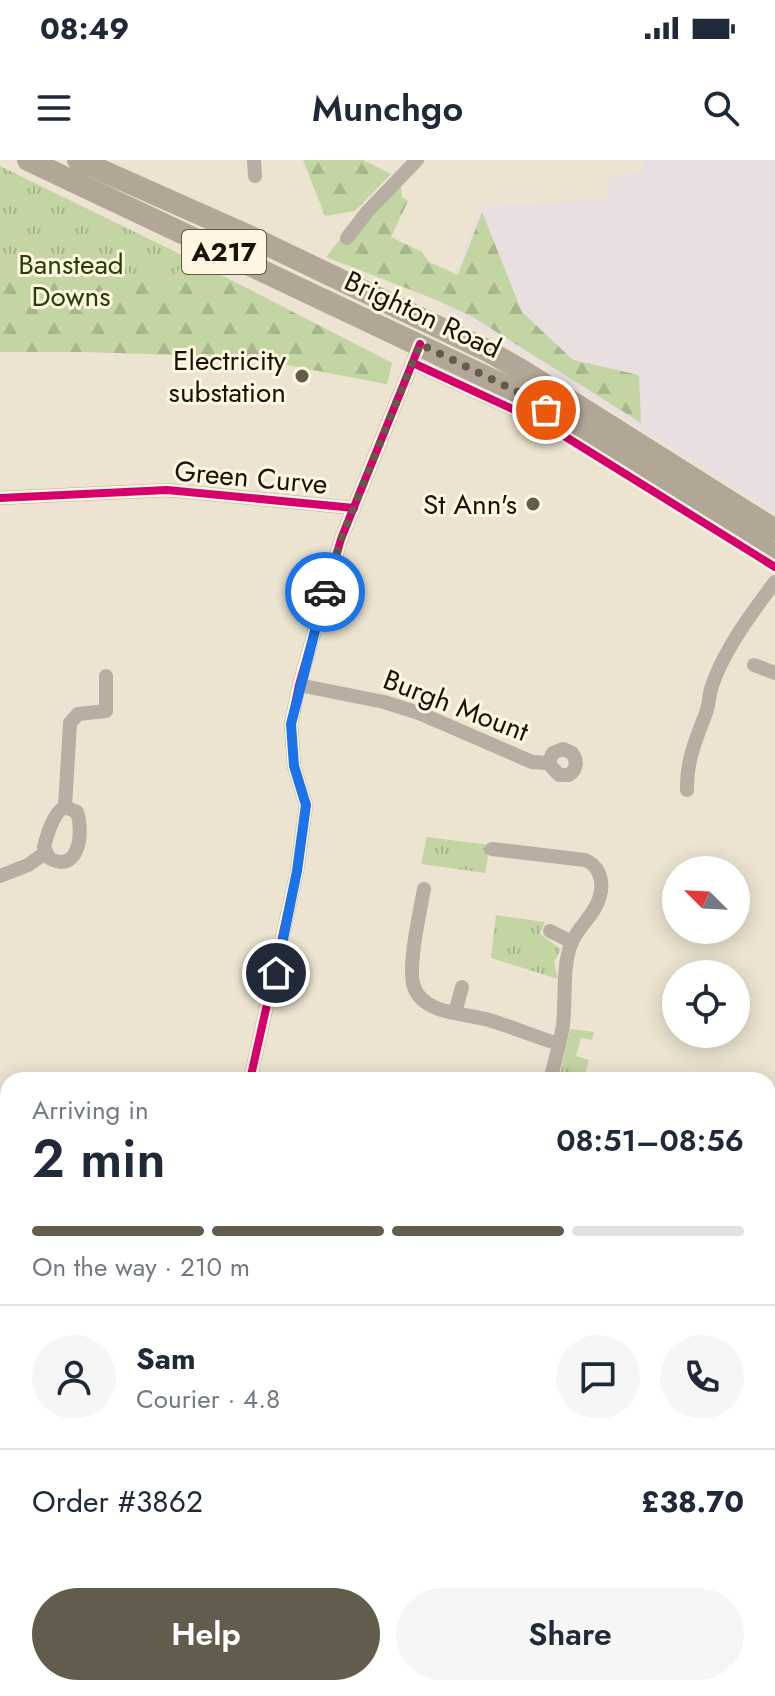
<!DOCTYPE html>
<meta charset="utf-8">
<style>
body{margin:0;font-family:Jost,sans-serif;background:#f6f6f7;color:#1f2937;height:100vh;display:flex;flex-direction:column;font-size:30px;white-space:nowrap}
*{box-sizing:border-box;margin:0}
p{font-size:26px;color:#747a83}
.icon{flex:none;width:44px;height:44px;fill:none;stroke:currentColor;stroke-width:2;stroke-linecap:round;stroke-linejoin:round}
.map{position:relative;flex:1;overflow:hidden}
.sheet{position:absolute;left:0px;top:912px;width:776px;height:624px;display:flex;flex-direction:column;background:#fff;border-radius:24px 24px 0 0;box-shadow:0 4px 20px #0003}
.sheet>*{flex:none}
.needle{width:52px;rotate:294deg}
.buttons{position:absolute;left:662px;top:696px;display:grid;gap:16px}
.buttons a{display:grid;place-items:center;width:88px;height:88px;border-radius:50%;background:#fff;box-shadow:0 4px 20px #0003;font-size:40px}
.pin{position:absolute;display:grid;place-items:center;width:68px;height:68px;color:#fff;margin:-34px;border:4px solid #fff;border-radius:50%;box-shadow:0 2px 8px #0007}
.courier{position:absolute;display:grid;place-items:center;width:80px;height:80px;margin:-40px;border:6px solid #1a73e8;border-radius:50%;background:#fff;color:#222;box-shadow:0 2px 10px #0007}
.head em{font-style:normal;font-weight:600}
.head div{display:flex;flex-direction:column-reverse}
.head{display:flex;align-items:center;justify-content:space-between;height:136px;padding:0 32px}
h1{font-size:52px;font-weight:600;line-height:60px}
.bar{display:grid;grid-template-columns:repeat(4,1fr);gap:12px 8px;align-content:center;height:96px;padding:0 32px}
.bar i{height:10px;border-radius:6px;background:#e0e1e3}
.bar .current{background:#625c4d}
.bar p{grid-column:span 4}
.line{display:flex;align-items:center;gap:20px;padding:0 32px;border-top:2px solid #e0e1e3}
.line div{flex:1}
.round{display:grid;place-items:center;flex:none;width:84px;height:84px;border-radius:42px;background:#f6f6f7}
.action{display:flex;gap:16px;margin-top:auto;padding:16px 32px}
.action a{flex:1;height:92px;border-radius:48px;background:#625c4d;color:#fff;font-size:32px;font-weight:600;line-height:92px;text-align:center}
.action a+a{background:#f6f6f7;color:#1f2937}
.status{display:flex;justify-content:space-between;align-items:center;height:56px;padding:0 40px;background:#fff;direction:ltr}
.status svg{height:22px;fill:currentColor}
header{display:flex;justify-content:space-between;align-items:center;height:104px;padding:0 32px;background:#fff;font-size:36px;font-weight:600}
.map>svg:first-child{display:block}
.education{fill:#e9dfe1}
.grass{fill:url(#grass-tufts)}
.forest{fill:url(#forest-firs)}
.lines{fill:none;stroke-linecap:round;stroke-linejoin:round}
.minor{stroke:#b9aea2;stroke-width:14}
.trunk{stroke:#b2a696;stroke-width:22}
.cycleway-casing{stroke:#fff6e1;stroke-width:13}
.cycleway{stroke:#d6006c;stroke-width:8}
.done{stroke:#625c4d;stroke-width:8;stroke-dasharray:0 14.4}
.route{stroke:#1a73e8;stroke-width:10}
.poi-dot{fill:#625c4d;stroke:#fff6e1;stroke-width:3}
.labels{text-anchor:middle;stroke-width:6;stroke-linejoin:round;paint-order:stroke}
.shield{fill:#fff6e1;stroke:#5d5748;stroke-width:2}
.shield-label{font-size:26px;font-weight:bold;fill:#181307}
.park-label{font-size:28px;fill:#284100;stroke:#fff6e1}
.street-label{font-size:28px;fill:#181307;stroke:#fff6e1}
.poi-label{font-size:28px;fill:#181307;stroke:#fff6e1;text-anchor:end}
</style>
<div class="status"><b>08:49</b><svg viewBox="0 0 49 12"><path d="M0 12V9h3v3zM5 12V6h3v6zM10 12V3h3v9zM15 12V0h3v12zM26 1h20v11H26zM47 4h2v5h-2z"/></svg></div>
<header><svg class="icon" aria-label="menu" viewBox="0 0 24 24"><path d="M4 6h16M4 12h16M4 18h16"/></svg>Munchgo<svg class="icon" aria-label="search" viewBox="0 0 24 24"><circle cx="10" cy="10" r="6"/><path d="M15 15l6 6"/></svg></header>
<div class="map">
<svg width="775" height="1536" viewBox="0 0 775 1536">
<defs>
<pattern id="grass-tufts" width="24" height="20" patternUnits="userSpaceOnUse" patternTransform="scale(2)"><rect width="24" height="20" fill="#c4d5a4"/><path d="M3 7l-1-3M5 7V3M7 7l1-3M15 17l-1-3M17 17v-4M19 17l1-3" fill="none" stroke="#a8b68c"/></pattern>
<pattern id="forest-firs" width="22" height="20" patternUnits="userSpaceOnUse" patternTransform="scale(2)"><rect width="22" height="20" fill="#c4d5a4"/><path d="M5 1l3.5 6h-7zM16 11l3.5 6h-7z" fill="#a8b68c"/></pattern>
</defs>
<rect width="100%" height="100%" fill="#ece4d0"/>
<polygon class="education" points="643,0 775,0 775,353 468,160 442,148 480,47 607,40 609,17 643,12"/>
<g class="grass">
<polygon points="0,6 188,98 392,203 387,224 245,197 88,192 0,192"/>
<polygon points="427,677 490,685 485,713 421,704"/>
<polygon points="496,755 545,762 540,774 561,789 554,802 558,819 491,798"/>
<polygon points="570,869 594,872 592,880 581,878 576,896 589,900 583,920 559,920"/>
</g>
<g class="forest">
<polygon points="303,0 363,0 391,14 355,51 325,56"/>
<polygon points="394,19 401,27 402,37 408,41 391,77 422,92 429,102 458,115 482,52 522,152 573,200 639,215 641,263 471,156 434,139 326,97 359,55"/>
<polygon points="188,98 392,203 387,224 245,197 88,192 0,192 0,103 68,100 80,152 112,106 165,126"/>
</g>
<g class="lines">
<g class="minor">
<polyline points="254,0 255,16"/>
<polyline points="347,78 367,52 417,0"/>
<polyline points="413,203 545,264 598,295"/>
<polyline points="0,338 167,330 354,348"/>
<polyline points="754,505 775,513"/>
<path d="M 299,525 L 384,542 L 419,553 L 532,602 L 548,603 L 559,615 L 569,615 C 577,609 578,601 572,593 L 563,589 L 553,593 L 548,603"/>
<path d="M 687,630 C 686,602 696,579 706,553 C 709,545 709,536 711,529 C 722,493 752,452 775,422"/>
<polyline points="65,647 70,563 78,554 106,551 106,516"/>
<path d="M 65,647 L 77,652 C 84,672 79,715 49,698 L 44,687 C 47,675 54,651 65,647 Z"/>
<path d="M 492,689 L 585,700 C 599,705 604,721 600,736 C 596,754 578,766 571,784 C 562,808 566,839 563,865 C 560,883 555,902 550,920"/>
<polyline points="0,716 28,705 45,693"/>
<path d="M 424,729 C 420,752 407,808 414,827 C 424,855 466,853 489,860 C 513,867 535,877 559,884"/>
<polyline points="550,771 572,782"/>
<polyline points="455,853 462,827"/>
<polyline points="250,920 297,711 306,645 294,606 291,564 299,525 341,379 420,184"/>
<polyline points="0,951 8,953"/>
<polyline points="768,1061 775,1061"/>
<polyline points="768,1337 775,1336"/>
<polyline points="413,1528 414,1536"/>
<polyline points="714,1528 715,1536"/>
</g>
<g class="trunk">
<polyline points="28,0 520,233 775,395"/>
<polyline points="78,0 249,76 486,190 523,211 775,370"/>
</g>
<defs>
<g id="cycleway">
<polyline points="413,203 545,264 775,407"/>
<polyline points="0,338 167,330 354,348"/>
<polyline points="250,920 297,711 306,645 294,606 291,564 299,525 341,379 420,184"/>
</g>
</defs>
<use href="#cycleway" class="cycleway-casing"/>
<use href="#cycleway" class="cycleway"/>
</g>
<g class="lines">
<polyline class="done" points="325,432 341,379 420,184 520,233 546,250"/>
<polyline class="route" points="276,813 297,711 306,645 294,606 291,564 325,432"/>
</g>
<g class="poi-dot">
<circle cx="302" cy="216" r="8"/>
<circle cx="533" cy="344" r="8"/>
</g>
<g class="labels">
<rect class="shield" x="182" y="70" width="84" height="44" rx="6"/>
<g class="shield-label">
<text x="224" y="101">A217</text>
</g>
<g class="park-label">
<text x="71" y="114">Banstead<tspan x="71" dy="32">Downs</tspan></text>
</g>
<g class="street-label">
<text transform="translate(423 154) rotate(25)" y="10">Brighton Road</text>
<text transform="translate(251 317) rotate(5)" y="10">Green Curve</text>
<text transform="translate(456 545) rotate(21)" y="10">Burgh Mount</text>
</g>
<g class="poi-label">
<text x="286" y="210">Electricity<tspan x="286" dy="32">substation</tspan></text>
<text x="517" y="354">St Ann's</text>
</g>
</g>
</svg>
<div class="buttons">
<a><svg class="needle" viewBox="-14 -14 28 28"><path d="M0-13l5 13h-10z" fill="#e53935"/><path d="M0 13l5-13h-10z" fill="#747a83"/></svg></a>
<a><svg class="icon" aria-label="locate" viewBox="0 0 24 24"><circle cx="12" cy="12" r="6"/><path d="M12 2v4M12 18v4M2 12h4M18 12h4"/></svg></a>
</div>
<div class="pin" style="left:546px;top:250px;background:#ea580c"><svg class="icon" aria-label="bag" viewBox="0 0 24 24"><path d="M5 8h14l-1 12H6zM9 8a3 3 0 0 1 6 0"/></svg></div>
<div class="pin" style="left:276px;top:813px;background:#1f2937"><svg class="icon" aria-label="home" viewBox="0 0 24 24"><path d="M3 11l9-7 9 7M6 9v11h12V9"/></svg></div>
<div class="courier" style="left:325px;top:432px"><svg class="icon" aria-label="car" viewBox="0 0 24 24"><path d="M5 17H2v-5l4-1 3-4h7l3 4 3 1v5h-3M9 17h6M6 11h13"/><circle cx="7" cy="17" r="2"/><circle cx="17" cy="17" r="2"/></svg></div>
<section class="sheet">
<div class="head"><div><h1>2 min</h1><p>Arriving in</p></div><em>08:51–08:56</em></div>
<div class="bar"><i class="current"></i><i class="current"></i><i class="current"></i><i></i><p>On the way · 210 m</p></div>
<div class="line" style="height:144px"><a class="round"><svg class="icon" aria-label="person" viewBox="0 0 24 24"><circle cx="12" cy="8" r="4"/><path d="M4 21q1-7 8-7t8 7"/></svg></a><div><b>Sam</b><p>Courier · 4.8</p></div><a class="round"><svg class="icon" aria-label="chat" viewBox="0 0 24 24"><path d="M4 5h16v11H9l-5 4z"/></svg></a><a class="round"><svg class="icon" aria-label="phone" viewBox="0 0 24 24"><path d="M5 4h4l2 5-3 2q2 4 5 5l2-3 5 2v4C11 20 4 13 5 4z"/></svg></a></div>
<div class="line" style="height:104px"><div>Order #3862</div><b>£38.70</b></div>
<div class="action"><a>Help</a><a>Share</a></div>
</section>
</div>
